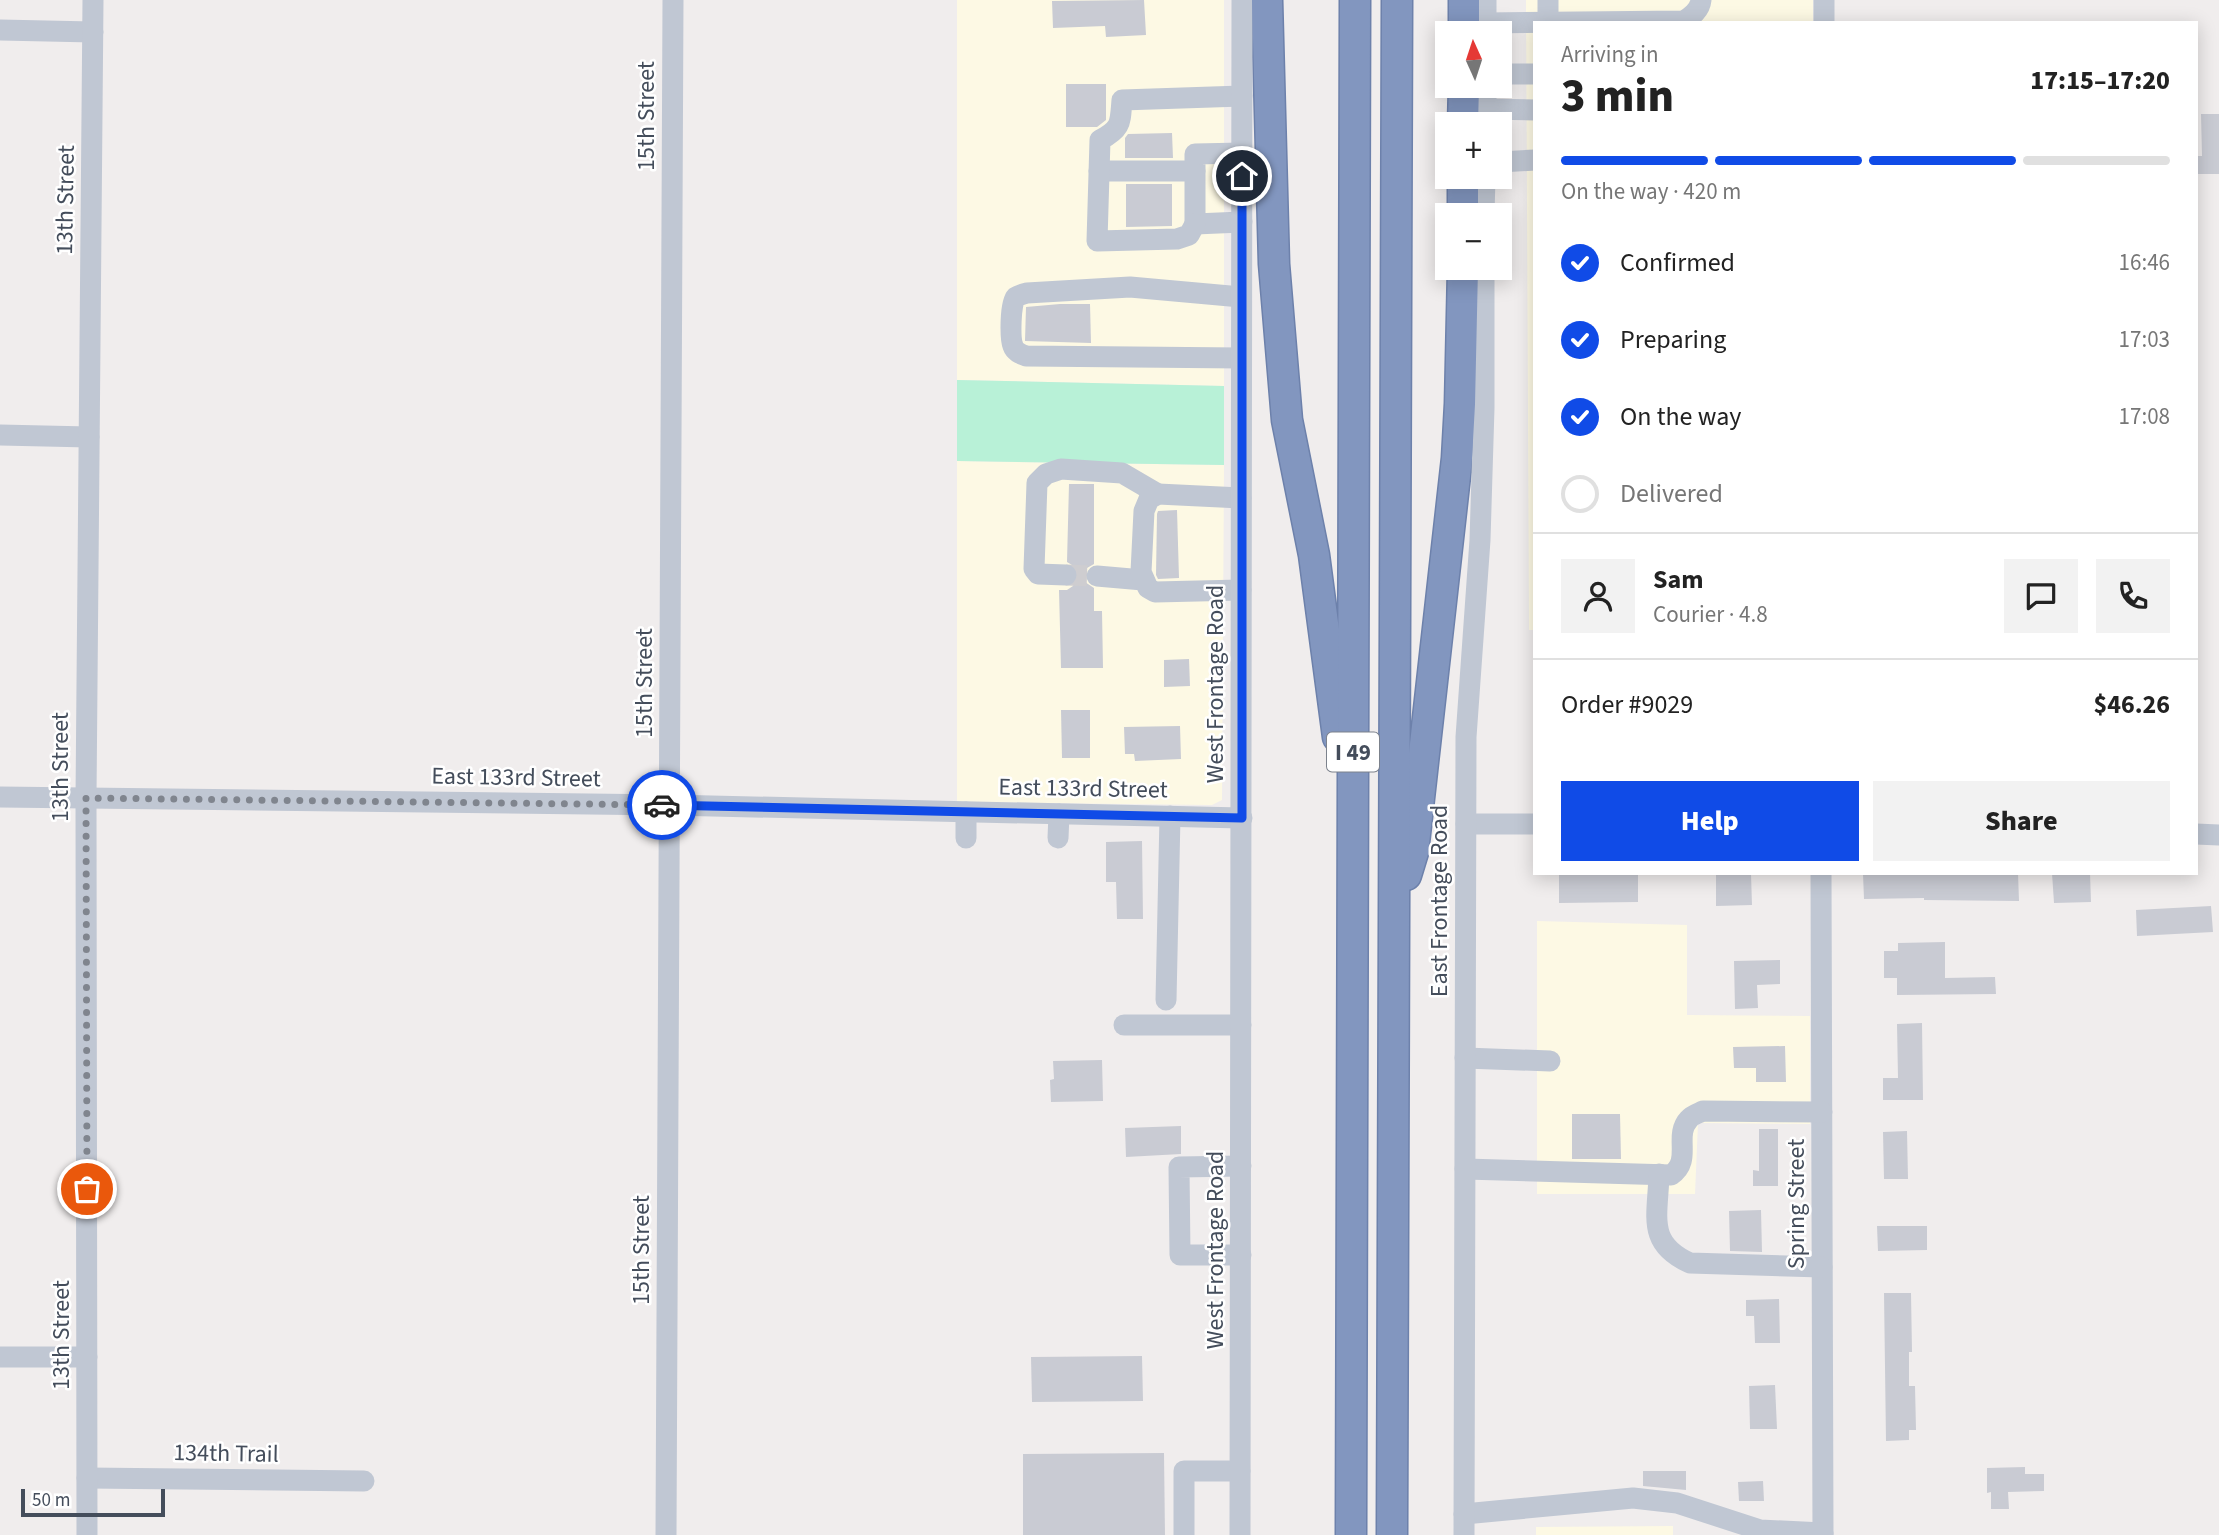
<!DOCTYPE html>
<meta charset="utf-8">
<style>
body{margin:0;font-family:"Source Sans 3",sans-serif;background:#f2f2f2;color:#222;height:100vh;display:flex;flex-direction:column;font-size:26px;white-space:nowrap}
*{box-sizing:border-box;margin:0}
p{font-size:23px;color:#767676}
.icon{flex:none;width:38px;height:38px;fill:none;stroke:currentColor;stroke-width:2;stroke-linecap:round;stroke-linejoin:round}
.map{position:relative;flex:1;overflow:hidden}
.sheet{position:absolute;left:1533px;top:21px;width:665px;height:854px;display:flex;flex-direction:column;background:#fff;border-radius:0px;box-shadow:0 4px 18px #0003}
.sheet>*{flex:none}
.needle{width:46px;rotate:357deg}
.fabs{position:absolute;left:1435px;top:21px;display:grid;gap:14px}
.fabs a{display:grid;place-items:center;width:77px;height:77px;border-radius:0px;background:#fff;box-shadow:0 4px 18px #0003;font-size:35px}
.scale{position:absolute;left:21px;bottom:18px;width:144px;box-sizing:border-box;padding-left:7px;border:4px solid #444d5b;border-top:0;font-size:19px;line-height:24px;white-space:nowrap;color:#444d5b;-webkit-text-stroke:5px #fff;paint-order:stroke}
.pin{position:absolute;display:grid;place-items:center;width:60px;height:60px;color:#fff;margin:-30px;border:4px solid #fff;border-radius:50%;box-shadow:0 2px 7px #0007}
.courier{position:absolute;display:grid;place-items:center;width:70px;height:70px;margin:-35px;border:5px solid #104be7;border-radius:50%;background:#fff;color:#222;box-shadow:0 2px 9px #0007}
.head em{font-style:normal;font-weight:800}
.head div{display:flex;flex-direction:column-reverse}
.head{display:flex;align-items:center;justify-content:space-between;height:119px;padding:0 28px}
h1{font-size:46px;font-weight:800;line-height:52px}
.bar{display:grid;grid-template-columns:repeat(4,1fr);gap:10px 7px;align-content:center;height:84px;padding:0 28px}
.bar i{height:9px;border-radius:5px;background:#e0e0e0}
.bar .current{background:#104be7}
.bar p{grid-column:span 4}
.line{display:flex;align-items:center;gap:18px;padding:0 28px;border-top:2px solid #e0e0e0}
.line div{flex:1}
.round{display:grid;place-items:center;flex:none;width:74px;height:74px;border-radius:0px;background:#f2f2f2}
ol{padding:0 28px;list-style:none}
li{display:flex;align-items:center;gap:21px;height:77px}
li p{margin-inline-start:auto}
li .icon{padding:7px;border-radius:50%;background:#104be7;color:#fff;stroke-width:4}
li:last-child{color:#767676}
li i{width:38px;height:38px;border:4px solid #e0e0e0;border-radius:50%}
.action{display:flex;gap:14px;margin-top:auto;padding:14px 28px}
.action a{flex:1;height:80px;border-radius:0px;background:#104be7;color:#fff;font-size:28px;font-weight:800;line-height:80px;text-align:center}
.action a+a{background:#f2f2f2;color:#222}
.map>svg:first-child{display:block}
.commercial{fill:#fdf9e4}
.green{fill:#b8f1d7}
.building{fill:#c9cbd3}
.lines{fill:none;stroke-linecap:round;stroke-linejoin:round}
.minor-tunnel{stroke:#cecdd0;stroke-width:21;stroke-dasharray:21 10;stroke-linecap:butt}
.highway-casing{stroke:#6d81ab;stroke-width:33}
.minor{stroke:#c0c7d3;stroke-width:21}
.highway{stroke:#8296bf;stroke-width:30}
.done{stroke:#80858e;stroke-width:7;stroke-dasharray:0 12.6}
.route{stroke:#104be7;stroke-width:9}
.labels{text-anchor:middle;stroke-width:5;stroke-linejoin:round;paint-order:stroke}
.shield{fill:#fff;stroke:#7c828c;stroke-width:2}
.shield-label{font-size:23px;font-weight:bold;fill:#444d5b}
.street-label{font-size:24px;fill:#444d5b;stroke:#fff}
</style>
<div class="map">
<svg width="2219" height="1535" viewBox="0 0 2219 1535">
<rect width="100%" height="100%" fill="#f0eded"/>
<g class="commercial">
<polygon points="957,0 1224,0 1224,386 957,380"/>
<polygon points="1526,0 1813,0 1813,23 1535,23 1535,630 1529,630"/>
<polygon points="957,461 1224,465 1222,800 1212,805 957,802"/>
<polygon points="1537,921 1687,925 1687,1015 1810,1016 1810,1124 1698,1123 1695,1194 1537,1194"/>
<polygon points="1673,1526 1673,1535 1536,1535 1536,1527"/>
</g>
<polygon class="green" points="957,380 1224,386 1224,465 957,461"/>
<g class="building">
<polygon points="1144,0 1146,35 1106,37 1105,26 1053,28 1052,1"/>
<polygon points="1066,84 1106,84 1106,120 1097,127 1066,127"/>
<polygon points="2201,114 2219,114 2219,174 2196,174 2196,156 2202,156"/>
<polygon points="1172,133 1173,158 1125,158 1125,138 1128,134"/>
<polygon points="1126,184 1172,184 1172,226 1126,227"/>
<polygon points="1060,304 1090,304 1091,343 1025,341 1026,307"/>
<polygon points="1069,484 1094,484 1094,564 1087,568 1084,576 1085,582 1094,588 1094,611 1102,611 1103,668 1061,668 1059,590 1067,590 1073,586 1079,576 1077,568 1067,562"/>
<polygon points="1177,510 1179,578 1158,579 1156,575 1157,514 1158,511"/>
<polygon points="1189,659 1190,686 1164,687 1164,660"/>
<polygon points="1061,710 1090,710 1090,758 1062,758"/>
<polygon points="1180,726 1181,759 1135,761 1134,754 1125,754 1124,727"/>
<polygon points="1142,841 1143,919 1117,919 1116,882 1106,882 1106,842"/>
<polygon points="1559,873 1638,873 1638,902 1559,903"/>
<polygon points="2018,873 2019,901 1924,900 1924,898 1864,899 1863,874"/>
<polygon points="2052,873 2090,873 2091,902 2054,903"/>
<polygon points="1751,874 1752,905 1716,906 1716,875"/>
<polygon points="2211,906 2213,932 2137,936 2136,910"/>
<polygon points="1945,942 1945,978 1995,977 1996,994 1897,995 1897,978 1884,978 1884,951 1898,951 1898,943"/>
<polygon points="1780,960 1780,984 1757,985 1758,1008 1735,1009 1734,961"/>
<polygon points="1922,1023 1923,1100 1883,1100 1883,1078 1898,1078 1897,1024"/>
<polygon points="1785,1046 1786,1082 1756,1082 1756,1068 1734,1068 1733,1047"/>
<polygon points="1102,1060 1103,1101 1051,1102 1050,1080 1054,1079 1053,1061"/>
<polygon points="1572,1114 1620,1114 1621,1159 1572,1159"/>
<polygon points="1181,1126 1181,1154 1126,1157 1125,1128"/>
<polygon points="1759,1129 1778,1129 1778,1186 1753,1186 1753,1170 1759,1171"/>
<polygon points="1907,1131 1908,1179 1884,1179 1883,1132"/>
<polygon points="1761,1210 1762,1252 1730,1251 1729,1211"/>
<polygon points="1877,1226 1927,1226 1927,1250 1878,1251"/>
<polygon points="1884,1293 1911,1293 1912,1352 1909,1352 1909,1386 1915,1386 1916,1430 1909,1430 1909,1440 1886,1441"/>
<polygon points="1779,1299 1780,1343 1755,1343 1754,1316 1746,1316 1746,1300"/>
<polygon points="1142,1356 1143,1401 1032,1402 1031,1357"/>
<polygon points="1775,1385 1777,1429 1750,1429 1749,1386"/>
<polygon points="1164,1453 1165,1535 1023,1535 1023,1454"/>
<polygon points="2025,1467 2025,1474 2044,1474 2044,1491 2008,1492 2009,1509 1991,1509 1991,1492 1987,1493 1987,1468"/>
<polygon points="1643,1471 1686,1471 1686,1490 1643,1486"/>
<polygon points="1763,1481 1764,1501 1739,1501 1738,1482"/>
</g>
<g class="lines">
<polyline class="minor-tunnel" points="1066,575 1097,576"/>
<defs>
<g id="highway">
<polyline points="1267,0 1274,264 1287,420 1314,555 1338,737"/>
<polyline points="1464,33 1464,0"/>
<polyline points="1463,124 1464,86"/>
<polyline points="1463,215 1463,177"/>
<polyline points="1406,875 1413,852 1457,458 1460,404 1463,268"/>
<polyline points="1351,1535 1355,0"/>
<polyline points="1392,1535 1397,0"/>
</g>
</defs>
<use href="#highway" class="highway-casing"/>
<g class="minor">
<path d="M 1486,23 L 1684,21 C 1692,16 1700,10 1701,0"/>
<polyline points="1548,23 1548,0"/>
<polyline points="1824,23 1824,0"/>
<polyline points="0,30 93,32"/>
<polyline points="1486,33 1486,0"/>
<polyline points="1500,74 1535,74"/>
<polyline points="1486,109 1535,110"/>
<polyline points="1486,124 1486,86"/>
<polyline points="1500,162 1535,160"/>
<polyline points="1099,171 1195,171"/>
<polyline points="1484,215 1485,177"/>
<polyline points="1242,222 1195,224 1195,154 1242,153"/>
<path d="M 1195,224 L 1189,235 L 1177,239 L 1097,241 L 1100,140 C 1122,128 1120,123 1122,100 L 1242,96"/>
<path d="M 1241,358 L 1026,356 C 1021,354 1015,352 1013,346 C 1010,339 1010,303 1016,297 C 1019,295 1023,294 1027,293 L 1130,287 L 1241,297"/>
<polyline points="0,435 89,437"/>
<polyline points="1066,575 1038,574 1034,569 1037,483 1046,474 1061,469 1122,473 1158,494"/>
<polyline points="1097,576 1143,580"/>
<polyline points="1241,590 1155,592 1148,588 1141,572 1144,511 1149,499 1158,494 1241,498"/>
<polyline points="0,797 670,805 1242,818"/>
<polyline points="966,812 966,838"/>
<polyline points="1466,824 1535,824"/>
<polyline points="2196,834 2219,835"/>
<polyline points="1058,838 1059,814"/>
<polyline points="1821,873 1823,1535"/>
<polyline points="1166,1000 1170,816"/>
<polyline points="1124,1025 1241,1025"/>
<polyline points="1465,1058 1550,1061"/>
<path d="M 1465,1169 L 1671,1175 C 1693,1160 1673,1136 1689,1119 C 1692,1115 1699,1113 1703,1111 L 1822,1112"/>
<path d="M 1659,1174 C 1658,1216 1646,1243 1690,1263 L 1822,1267"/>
<polyline points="1241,1255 1180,1255 1179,1167 1241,1166"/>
<polyline points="0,1357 87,1357"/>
<polyline points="87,1478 364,1481"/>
<polyline points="1464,1514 1633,1498 1677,1503 1760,1530 1823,1533"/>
<polyline points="87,1535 86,798 93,0"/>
<polyline points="666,1535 673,0"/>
<polyline points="1184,1535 1184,1471 1240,1471"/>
<polyline points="1240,1535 1242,0"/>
<polyline points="1464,1535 1466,737 1480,540 1484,408 1484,268"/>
</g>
<use href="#highway" class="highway"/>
</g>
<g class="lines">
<polyline class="done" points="87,1189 86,798 662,805"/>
<polyline class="route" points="662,805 1242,818 1242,176"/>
</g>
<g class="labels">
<rect class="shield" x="1327" y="732.5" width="52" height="39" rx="5"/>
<g class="shield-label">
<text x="1353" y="760">I 49</text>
</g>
<g class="street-label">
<text transform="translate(646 116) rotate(-90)" y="8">15th Street</text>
<text transform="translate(65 200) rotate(-89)" y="8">13th Street</text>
<text transform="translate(644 683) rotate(-90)" y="8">15th Street</text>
<text transform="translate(1215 684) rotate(-90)" y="8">West Frontage Road</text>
<text transform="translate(60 767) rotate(-90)" y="8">13th Street</text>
<text transform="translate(516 777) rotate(1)" y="8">East 133rd Street</text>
<text transform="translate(1083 788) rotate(1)" y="8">East 133rd Street</text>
<text transform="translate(1439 901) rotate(-90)" y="8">East Frontage Road</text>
<text transform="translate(1796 1204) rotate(-90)" y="8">Spring Street</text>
<text transform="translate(641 1250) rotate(-90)" y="8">15th Street</text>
<text transform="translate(1215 1250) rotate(-90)" y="8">West Frontage Road</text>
<text transform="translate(61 1335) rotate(-90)" y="8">13th Street</text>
<text transform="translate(226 1453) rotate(1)" y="8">134th Trail</text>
</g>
</g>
</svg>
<div class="fabs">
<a><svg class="needle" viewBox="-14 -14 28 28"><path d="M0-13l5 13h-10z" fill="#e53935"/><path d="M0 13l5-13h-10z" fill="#767676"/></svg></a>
<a>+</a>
<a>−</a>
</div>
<div class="scale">50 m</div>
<div class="pin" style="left:87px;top:1189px;background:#ea580c"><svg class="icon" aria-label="bag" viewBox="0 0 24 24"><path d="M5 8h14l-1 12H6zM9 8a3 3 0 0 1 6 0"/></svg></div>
<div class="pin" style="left:1242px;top:176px;background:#1f2937"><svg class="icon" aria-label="home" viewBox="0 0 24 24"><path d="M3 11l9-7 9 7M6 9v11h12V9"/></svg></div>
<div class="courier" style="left:662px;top:805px"><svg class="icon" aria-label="car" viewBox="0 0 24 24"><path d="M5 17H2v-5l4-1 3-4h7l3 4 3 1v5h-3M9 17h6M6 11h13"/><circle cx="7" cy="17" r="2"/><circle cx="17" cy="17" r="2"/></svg></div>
<section class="sheet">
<div class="head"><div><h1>3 min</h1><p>Arriving in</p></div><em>17:15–17:20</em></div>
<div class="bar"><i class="current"></i><i class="current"></i><i class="current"></i><i></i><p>On the way · 420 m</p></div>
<ol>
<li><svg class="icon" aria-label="check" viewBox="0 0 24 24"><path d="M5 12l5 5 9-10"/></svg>Confirmed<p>16:46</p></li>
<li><svg class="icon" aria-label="check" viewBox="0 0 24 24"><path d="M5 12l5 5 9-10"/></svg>Preparing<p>17:03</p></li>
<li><svg class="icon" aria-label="check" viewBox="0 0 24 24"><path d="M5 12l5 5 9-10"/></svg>On the way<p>17:08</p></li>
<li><i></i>Delivered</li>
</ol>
<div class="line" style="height:126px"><a class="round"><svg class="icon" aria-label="person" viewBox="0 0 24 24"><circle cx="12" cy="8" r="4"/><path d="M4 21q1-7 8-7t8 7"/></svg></a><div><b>Sam</b><p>Courier · 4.8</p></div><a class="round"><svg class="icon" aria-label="chat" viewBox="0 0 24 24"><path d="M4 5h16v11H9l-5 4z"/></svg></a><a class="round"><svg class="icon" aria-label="phone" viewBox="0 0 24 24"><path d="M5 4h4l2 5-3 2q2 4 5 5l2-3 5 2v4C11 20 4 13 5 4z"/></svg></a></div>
<div class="line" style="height:91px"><div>Order #9029</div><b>$46.26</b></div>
<div class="action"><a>Help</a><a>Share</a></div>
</section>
</div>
